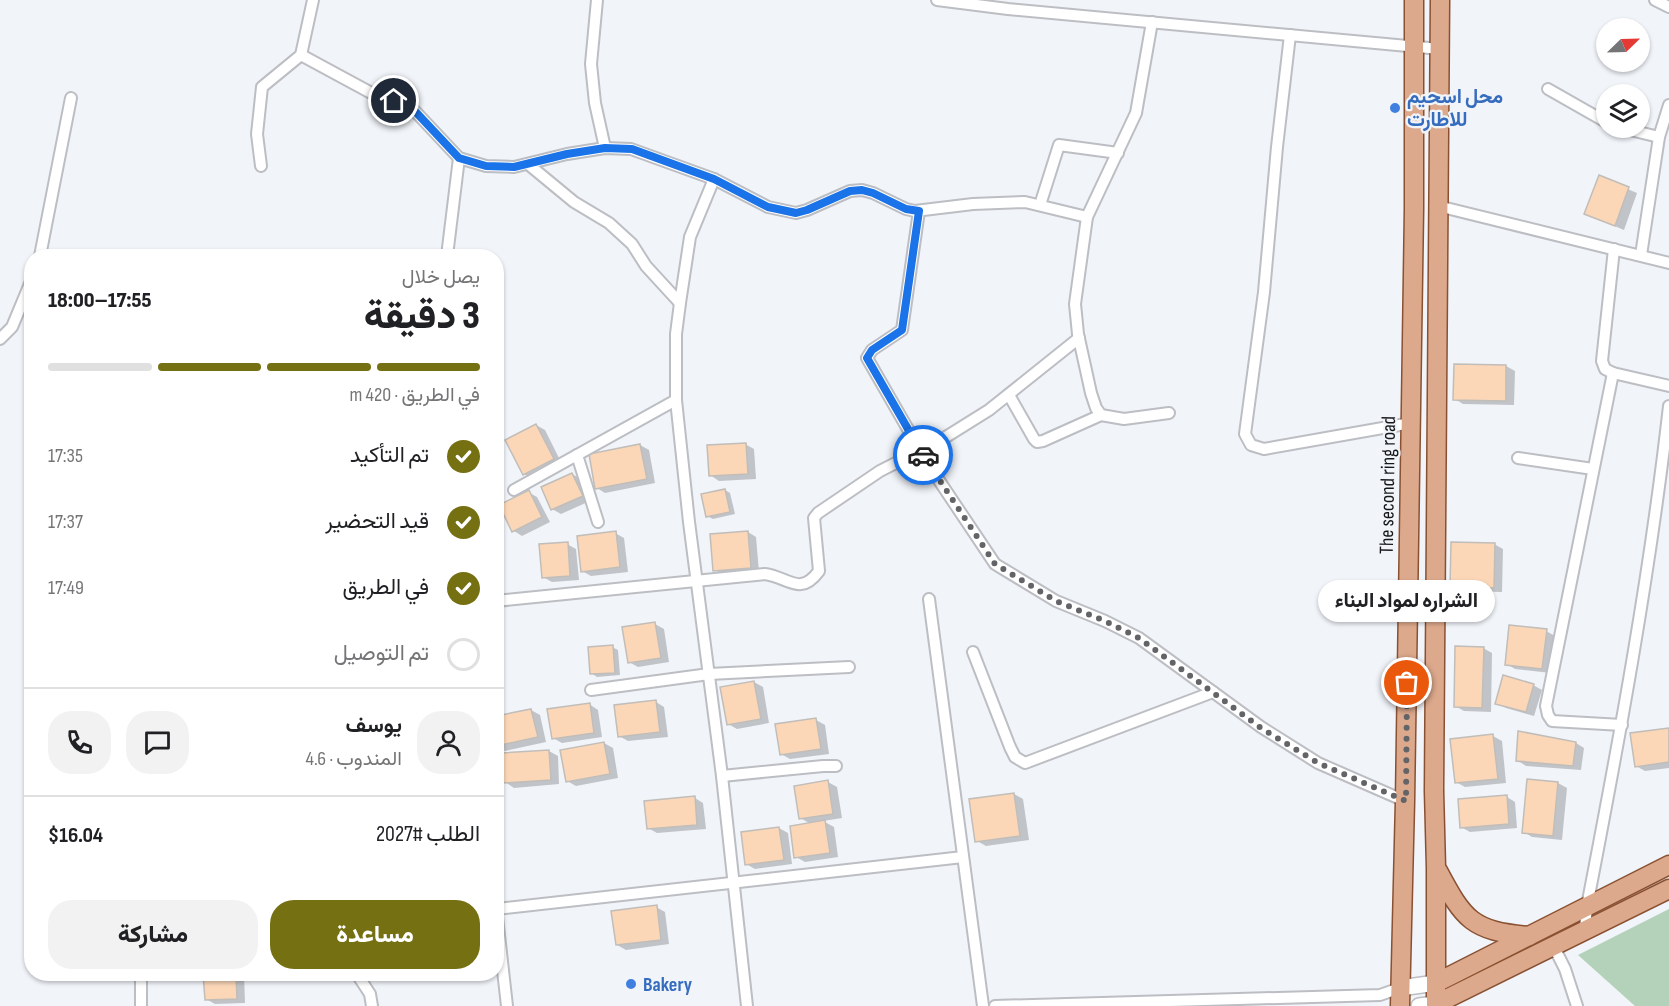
<!DOCTYPE html>
<html lang="ar">
<meta charset="utf-8">
<style>
body{margin:0;font-family:"Sofia Sans Condensed",Vazirmatn,sans-serif;background:#f2f2f2;color:#202124;direction:rtl;height:100vh;display:flex;flex-direction:column;font-size:22px;white-space:nowrap}
*{box-sizing:border-box;margin:0}
p{font-size:20px;color:#757577}
.icon{flex:none;width:33px;height:33px;fill:none;stroke:currentColor;stroke-width:2;stroke-linecap:round;stroke-linejoin:round}
.map{position:relative;flex:1;overflow:hidden;direction:ltr}
.details{position:absolute;left:24px;top:249px;width:480px;height:732px;display:flex;flex-direction:column;background:#fff;border-radius:24px;box-shadow:0 2px 4px #0004;direction:rtl}
.details>*{flex:none}
.needle{width:39px;rotate:67deg}
.controls{position:absolute;left:1596px;top:18px;display:grid;gap:12px}
.controls a{display:grid;place-items:center;width:54px;height:54px;border-radius:50%;background:#fff;box-shadow:0 2px 4px #0004;font-size:30px}
.pin{position:absolute;display:grid;place-items:center;width:51px;height:51px;color:#fff;margin:-26px;border:3px solid #fff;border-radius:50%;box-shadow:0 2px 6px #0007}
.courier{position:absolute;display:grid;place-items:center;width:60px;height:60px;margin:-30px;border:4px solid #1a73e8;border-radius:50%;background:#fff;color:#222;box-shadow:0 2px 8px #0007}
.bubble{position:absolute;height:42px;border-radius:21px;background:#fff;box-shadow:0 2px 4px #0004;font-size:20px;font-weight:800;line-height:42px;text-align:center;direction:rtl}
.head em{font-style:normal;font-weight:800}
.head div{display:flex;flex-direction:column-reverse}
.head{display:flex;align-items:center;justify-content:space-between;height:102px;padding:0 24px}
h1{font-size:39px;font-weight:800;line-height:45px}
.bar{display:grid;grid-template-columns:repeat(4,1fr);gap:9px 6px;align-content:center;height:72px;padding:0 24px}
.bar i{height:8px;border-radius:4px;background:#e0e0e0}
.bar .active{background:#757011}
.bar p{grid-column:span 4}
.line{display:flex;align-items:center;gap:15px;padding:0 24px;border-top:2px solid #e0e0e0}
.line div{flex:1}
.round{display:grid;place-items:center;flex:none;width:63px;height:63px;border-radius:24px;background:#f2f2f2}
ol{padding:0 24px;list-style:none}
li{display:flex;align-items:center;gap:18px;height:66px}
li p{margin-inline-start:auto}
li .icon{padding:6px;border-radius:50%;background:#757011;color:#fff;stroke-width:4}
li:last-child{color:#757577}
li i{width:33px;height:33px;border:3px solid #e0e0e0;border-radius:50%}
.primary-button{display:flex;gap:12px;margin-top:auto;padding:12px 24px}
.primary-button a{flex:1;height:69px;border-radius:24px;background:#757011;color:#fff;font-size:24px;font-weight:800;line-height:69px;text-align:center}
.primary-button a+a{background:#f2f2f2;color:#202124}
.map>svg:first-child{display:block}
.green{fill:#b4d2ba}
.shadow{fill:#0003}
.building{fill:#fbd7b8;stroke:#c1bdb9;stroke-width:1.5}
.lines{fill:none;stroke-linecap:round;stroke-linejoin:round}
.street-casing{stroke:#bcbec3;stroke-width:14}
.secondary-casing{stroke:#bcbec3;stroke-width:18}
.primary-casing{stroke:#895132;stroke-width:21}
.street{stroke:#fff;stroke-width:10}
.secondary{stroke:#fff;stroke-width:15}
.primary{stroke:#dda98c;stroke-width:18}
.done{stroke:#636467;stroke-width:6;stroke-dasharray:0 10.8}
.route{stroke:#1a73e8;stroke-width:8}
.shop-dot{fill:#3f7fe0;stroke:#f1f4f9;stroke-width:2}
.labels{text-anchor:middle;stroke-width:4.5;stroke-linejoin:round;paint-order:stroke}
.shop-label{font-size:20px;font-weight:bold;fill:#366cbe;stroke:#f1f4f9;text-anchor:start}
.street-label{font-size:20px;fill:#161719;stroke:#f1f4f9}
</style>
<div class="map">
<svg width="1669" height="1006" viewBox="0 0 1669 1006">
<rect width="100%" height="100%" fill="#f1f4f9"/>
<polygon class="green" points="1669,909 1669,1006 1635,1006 1578,955"/>
<g class="shadow">
<polygon points="1599,177 1637,193 1624,230 1586,214"/>
<polygon points="1506,366 1515,371 1514,405 1463,404 1455,399"/>
<polygon points="536,425 545,430 562,464 533,479 524,474"/>
<polygon points="745,444 754,449 756,479 719,481 710,475"/>
<polygon points="640,445 649,450 655,483 605,493 597,488"/>
<polygon points="572,474 581,479 590,501 561,514 552,509"/>
<polygon points="725,490 730,493 735,514 713,519 707,516"/>
<polygon points="528,492 537,497 550,522 522,536 514,531"/>
<polygon points="748,532 756,537 759,572 724,575 715,570"/>
<polygon points="615,533 624,538 628,572 591,576 582,571"/>
<polygon points="567,544 576,549 579,580 552,582 543,577"/>
<polygon points="1494,544 1503,549 1502,592 1460,591 1451,586"/>
<polygon points="655,624 664,629 669,662 638,667 629,662"/>
<polygon points="1546,631 1555,636 1551,673 1515,669 1507,664"/>
<polygon points="612,647 618,650 620,675 597,677 591,673"/>
<polygon points="1483,648 1492,653 1491,712 1464,711 1455,706"/>
<polygon points="754,682 763,687 769,723 737,729 728,724"/>
<polygon points="1533,685 1542,690 1534,716 1506,708 1497,703"/>
<polygon points="656,702 664,707 668,737 628,741 619,736"/>
<polygon points="589,704 598,710 602,737 562,743 553,738"/>
<polygon points="531,710 540,715 546,742 505,751 496,746 496,718"/>
<polygon points="816,720 825,725 829,754 790,759 781,754"/>
<polygon points="1669,729 1669,768 1645,771 1636,766"/>
<polygon points="1493,736 1502,741 1506,783 1465,787 1456,782"/>
<polygon points="604,743 613,748 618,778 576,786 567,781"/>
<polygon points="1576,743 1584,748 1581,770 1526,766 1517,760"/>
<polygon points="549,751 558,756 559,784 514,788 505,782"/>
<polygon points="1528,780 1558,783 1567,788 1562,840 1532,837 1524,832"/>
<polygon points="828,782 837,787 842,818 823,821 834,827 838,857 805,862 796,857 811,824 800,818"/>
<polygon points="1014,794 1023,799 1029,840 986,846 977,841"/>
<polygon points="1507,797 1515,802 1517,828 1470,832 1461,827"/>
<polygon points="695,798 703,803 706,829 657,833 648,828"/>
<polygon points="779,828 788,833 792,864 755,869 746,864"/>
<polygon points="656,907 665,912 669,944 626,950 617,945"/>
<polygon points="205,974 244,974 245,1003 215,1004 206,999"/>
</g>
<g class="building">
<polygon points="1599,175 1629,187 1615,226 1584,214"/>
<polygon points="1454,364 1506,365 1506,401 1453,400"/>
<polygon points="536,424 554,459 523,475 505,440"/>
<polygon points="746,443 748,474 709,476 707,445"/>
<polygon points="640,444 647,479 595,489 589,454"/>
<polygon points="572,473 583,496 551,510 541,487"/>
<polygon points="725,489 730,512 706,517 701,494"/>
<polygon points="529,490 542,517 512,532 499,505"/>
<polygon points="616,531 620,567 581,572 577,536"/>
<polygon points="748,531 751,568 713,571 710,534"/>
<polygon points="568,542 570,576 542,578 539,544"/>
<polygon points="1451,542 1495,543 1494,588 1450,587"/>
<polygon points="655,622 661,658 628,663 622,627"/>
<polygon points="1509,625 1547,629 1542,669 1505,665"/>
<polygon points="613,645 615,673 590,674 588,647"/>
<polygon points="1455,646 1484,647 1482,708 1454,707"/>
<polygon points="1503,675 1534,684 1526,712 1495,704"/>
<polygon points="754,681 761,719 727,725 720,687"/>
<polygon points="656,700 660,732 618,737 614,705"/>
<polygon points="590,703 594,733 552,739 547,709"/>
<polygon points="531,709 538,737 496,746 496,716"/>
<polygon points="816,718 821,749 780,755 775,724"/>
<polygon points="1669,728 1669,762 1635,767 1630,733"/>
<polygon points="1518,731 1576,742 1573,766 1516,761"/>
<polygon points="1493,734 1498,779 1455,783 1450,739"/>
<polygon points="604,742 610,774 566,782 560,750"/>
<polygon points="549,750 551,780 503,783 501,753"/>
<polygon points="1527,779 1558,782 1553,836 1522,833"/>
<polygon points="828,780 833,814 799,819 794,786"/>
<polygon points="1014,793 1020,836 975,842 969,799"/>
<polygon points="1507,795 1509,824 1460,828 1458,799"/>
<polygon points="695,796 697,825 647,829 644,801"/>
<polygon points="825,820 830,853 794,858 790,826"/>
<polygon points="779,827 784,860 745,865 741,832"/>
<polygon points="657,905 661,940 616,945 611,911"/>
<polygon points="203,974 236,974 237,999 205,1000"/>
</g>
<g class="lines">
<defs>
<g id="street">
<polyline points="597,0 591,64 595,103 605,148"/>
<polyline points="937,0 1008,9 1440,49"/>
<polyline points="1655,0 1669,7"/>
<polyline points="1152,22 1136,113 1087,217 1075,304 1078,334 1091,393 1096,408 1101,415 1124,419 1169,413"/>
<polyline points="1290,35 1277,147 1264,292 1245,434 1251,445 1264,449 1411,423"/>
<polyline points="301,55 375,95 412,108 459,158 486,166 514,167 567,154 605,148 631,149 714,179 768,207 796,213 807,210 850,191 862,190 873,193 906,209 915,211 973,204 1025,202 1087,217"/>
<polyline points="1548,89 1606,122"/>
<polyline points="1622,128 1659,137"/>
<polyline points="528,164 574,202 609,223 632,244 646,266 680,303 690,237 714,179"/>
<polyline points="261,166 257,134 262,87 301,55 313,0"/>
<polyline points="1040,205 1059,145 1118,153"/>
<polyline points="1438,206 1669,263"/>
<polyline points="919,211 902,330 872,350 867,358 928,464 995,564 1056,601 1105,621 1139,638 1261,727 1318,763 1405,801"/>
<polyline points="1641,255 1659,137 1669,105"/>
<polyline points="40,256 71,98"/>
<polyline points="447,256 459,158"/>
<polyline points="680,303 676,334 676,400 689,522 722,776 747,1006"/>
<polyline points="0,339 12,327 32,279"/>
<polyline points="1613,373 1605,369 1602,361 1614,249"/>
<polyline points="1009,395 1034,439 1037,442 1043,441 1101,415"/>
<polyline points="577,455 598,522"/>
<polyline points="1518,458 1593,469"/>
<polyline points="514,490 676,400"/>
<polyline points="929,599 983,1006"/>
<path d="M 496,601 L 765,574 C 788,577 800,597 819,571 L 814,518 L 818,513 L 880,471 L 941,440 L 989,410 L 1079,338"/>
<polyline points="973,652 1010,747 1015,757 1025,763 1213,692"/>
<polyline points="591,690 709,674 849,667"/>
<polyline points="1622,725 1552,721 1548,715 1546,706 1613,373 1669,386"/>
<polyline points="722,776 823,766 836,766"/>
<polyline points="496,908 507,1006"/>
<polyline points="497,909 963,857"/>
<path d="M 1585,929 L 1587,906 C 1619,741 1650,574 1669,406"/>
<polyline points="1553,945 1565,969 1577,1006"/>
<polyline points="357,974 370,994 372,1006"/>
<polyline points="141,1006 141,974"/>
<polyline points="995,1006 1380,995 1400,988"/>
</g>
<g id="secondary">
<polyline points="1400,988 1436,983"/>
<polyline points="1419,1006 1436,1004"/>
</g>
<g id="primary">
<path d="M 1438,871 C 1464,920 1472,931 1529,936"/>
<polyline points="1436,983 1669,865"/>
<polyline points="1436,1004 1669,889"/>
<polyline points="1400,1006 1405,801 1414,209 1414,0"/>
<polyline points="1436,1006 1436,868 1434,791 1440,0"/>
</g>
</defs>
<use href="#street" class="street-casing"/>
<use href="#secondary" class="secondary-casing"/>
<use href="#primary" class="primary-casing"/>
<use href="#street" class="street"/>
<use href="#secondary" class="secondary"/>
<use href="#primary" class="primary"/>
</g>
<g class="lines">
<polyline class="done" points="923,455 995,564 1056,601 1105,621 1139,638 1261,728 1318,763 1406,801 1407,683"/>
<polyline class="route" points="394,101 412,108 459,158 486,166 514,167 567,154 605,148 632,149 714,179 768,207 796,213 807,210 850,191 862,190 873,193 906,209 919,211 902,330 872,350 867,358 923,455"/>
</g>
<g class="shop-dot">
<circle cx="1395" cy="108" r="6"/>
<circle cx="631" cy="984" r="6"/>
</g>
<g class="labels">
<g class="shop-label">
<text x="1407" y="103">محل اسحيم<tspan x="1407" dy="23">للاطارت</tspan></text>
<text x="643" y="991">Bakery</text>
</g>
<g class="street-label">
<text transform="translate(1387 485) rotate(-89)" y="7">The second ring road</text>
</g>
</g>
</svg>
<div class="controls">
<a><svg class="needle" viewBox="-14 -14 28 28"><path d="M0-13l5 13h-10z" fill="#e53935"/><path d="M0 13l5-13h-10z" fill="#757577"/></svg></a>
<a><svg class="icon" aria-label="layers" viewBox="0 0 24 24"><path d="M12 4l9 5-9 5-9-5zM3 14l9 5 9-5"/></svg></a>
</div>
<div class="pin" style="left:1407px;top:683px;background:#ea580c"><svg class="icon" aria-label="bag" viewBox="0 0 24 24"><path d="M5 8h14l-1 12H6zM9 8a3 3 0 0 1 6 0"/></svg></div>
<div class="pin" style="left:394px;top:101px;background:#1f2937"><svg class="icon" aria-label="home" viewBox="0 0 24 24"><path d="M3 11l9-7 9 7M6 9v11h12V9"/></svg></div>
<div class="courier" style="left:923px;top:455px"><svg class="icon" aria-label="car" viewBox="0 0 24 24"><path d="M5 17H2v-5l4-1 3-4h7l3 4 3 1v5h-3M9 17h6M6 11h13"/><circle cx="7" cy="17" r="2"/><circle cx="17" cy="17" r="2"/></svg></div>
<div class="bubble" style="left:1318px;top:580px;width:177px">الشراره لمواد البناء</div>
<section class="details">
<div class="head"><div><h1>3 دقيقة</h1><p>يصل خلال</p></div><em>17:55–18:00</em></div>
<div class="bar"><i class="active"></i><i class="active"></i><i class="active"></i><i></i><p>في الطريق · 420 m</p></div>
<ol>
<li><svg class="icon" aria-label="check" viewBox="0 0 24 24"><path d="M5 12l5 5 9-10"/></svg>تم التأكيد<p>17:35</p></li>
<li><svg class="icon" aria-label="check" viewBox="0 0 24 24"><path d="M5 12l5 5 9-10"/></svg>قيد التحضير<p>17:37</p></li>
<li><svg class="icon" aria-label="check" viewBox="0 0 24 24"><path d="M5 12l5 5 9-10"/></svg>في الطريق<p>17:49</p></li>
<li><i></i>تم التوصيل</li>
</ol>
<div class="line" style="height:108px"><a class="round"><svg class="icon" aria-label="person" viewBox="0 0 24 24"><circle cx="12" cy="8" r="4"/><path d="M4 21q1-7 8-7t8 7"/></svg></a><div><b>يوسف</b><p>المندوب · 4.6</p></div><a class="round"><svg class="icon" aria-label="chat" viewBox="0 0 24 24"><path d="M4 5h16v11H9l-5 4z"/></svg></a><a class="round"><svg class="icon" aria-label="phone" viewBox="0 0 24 24"><path d="M5 4h4l2 5-3 2q2 4 5 5l2-3 5 2v4C11 20 4 13 5 4z"/></svg></a></div>
<div class="line" style="height:78px"><div>الطلب #2027</div><b>$16.04</b></div>
<div class="primary-button"><a>مساعدة</a><a>مشاركة</a></div>
</section>
</div>
